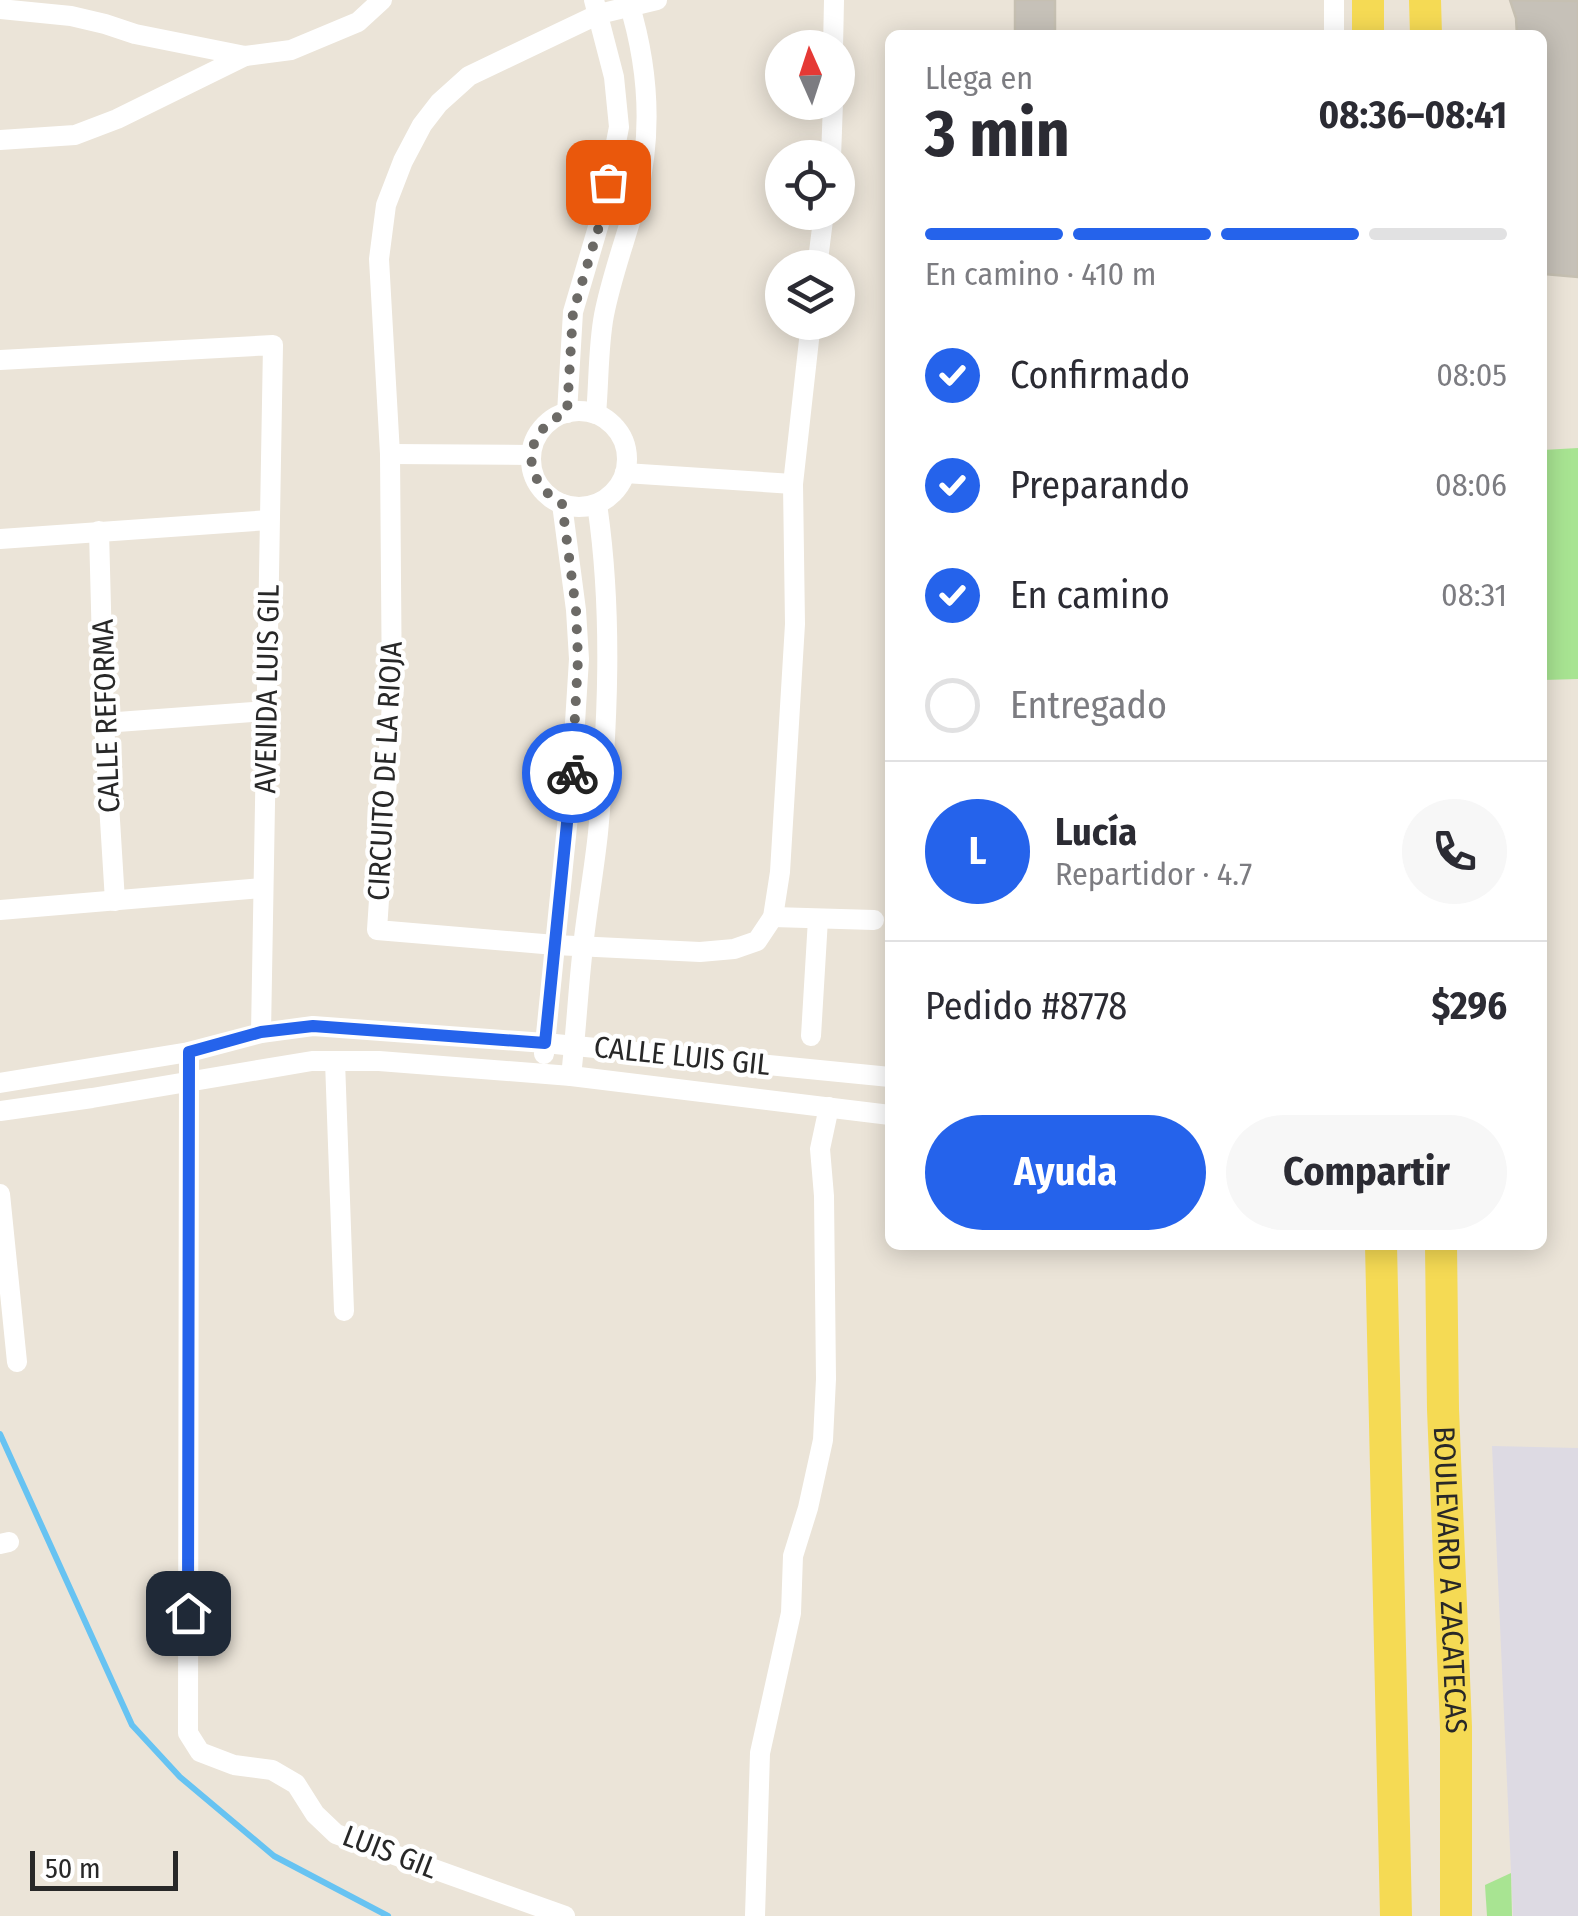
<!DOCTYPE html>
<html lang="es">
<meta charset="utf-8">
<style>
body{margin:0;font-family:"Fira Sans Condensed",sans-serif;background:#f7f7f7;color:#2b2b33;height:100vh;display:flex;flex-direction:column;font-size:38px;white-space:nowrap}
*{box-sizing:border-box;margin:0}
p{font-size:32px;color:#7c7c81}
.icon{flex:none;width:55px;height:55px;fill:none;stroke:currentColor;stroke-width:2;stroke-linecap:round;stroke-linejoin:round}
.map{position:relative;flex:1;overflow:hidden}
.details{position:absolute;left:885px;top:30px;width:662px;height:1220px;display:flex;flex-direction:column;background:#fff;border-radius:15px;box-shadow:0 5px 25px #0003}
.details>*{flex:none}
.needle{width:65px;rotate:357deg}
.controls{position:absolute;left:765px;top:30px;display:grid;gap:20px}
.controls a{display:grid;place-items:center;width:90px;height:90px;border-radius:50%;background:#fff;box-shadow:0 5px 25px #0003;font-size:50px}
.scale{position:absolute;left:30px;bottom:25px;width:148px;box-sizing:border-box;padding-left:10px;border:5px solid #282828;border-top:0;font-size:28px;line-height:35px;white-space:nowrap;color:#282828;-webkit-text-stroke:8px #fff;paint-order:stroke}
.pin{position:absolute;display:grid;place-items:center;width:85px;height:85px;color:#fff;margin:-42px;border-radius:20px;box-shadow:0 5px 15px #0006}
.courier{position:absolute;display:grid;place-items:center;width:100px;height:100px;margin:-50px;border:8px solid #2563eb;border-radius:50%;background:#fff;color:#222;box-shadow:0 2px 12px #0007}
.summary em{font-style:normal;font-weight:700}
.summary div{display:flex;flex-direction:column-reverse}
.summary{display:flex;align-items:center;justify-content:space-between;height:170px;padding:0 40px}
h1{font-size:65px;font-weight:700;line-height:75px}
.bar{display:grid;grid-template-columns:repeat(4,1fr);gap:15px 10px;align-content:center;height:120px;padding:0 40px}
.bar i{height:12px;border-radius:8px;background:#e1e1e2}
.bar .current{background:#2563eb}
.bar p{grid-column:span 4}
.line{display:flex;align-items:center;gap:25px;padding:0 40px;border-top:2px solid #e1e1e2}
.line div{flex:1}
.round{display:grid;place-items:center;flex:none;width:105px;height:105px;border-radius:52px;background:#f7f7f7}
ol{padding:0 40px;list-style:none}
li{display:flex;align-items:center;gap:30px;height:110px}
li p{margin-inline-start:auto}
li .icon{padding:10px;border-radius:50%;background:#2563eb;color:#fff;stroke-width:4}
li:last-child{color:#7c7c81}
li i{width:55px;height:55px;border:5px solid #e1e1e2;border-radius:50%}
.cta{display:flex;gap:20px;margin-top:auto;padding:20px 40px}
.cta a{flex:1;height:115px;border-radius:60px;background:#2563eb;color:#fff;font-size:40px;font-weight:700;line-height:115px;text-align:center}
.cta a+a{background:#f7f7f7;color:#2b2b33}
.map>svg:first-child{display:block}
.industrial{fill:#dddae3}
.green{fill:#a8e492}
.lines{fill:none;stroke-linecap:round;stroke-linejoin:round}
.stream{stroke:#67c3f2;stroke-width:6}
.building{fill:#c6c1b8;stroke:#c6c0b2;stroke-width:2.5}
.minor{stroke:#fff;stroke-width:20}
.primary{stroke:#f5da54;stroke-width:32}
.done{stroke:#6c6a66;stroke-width:10;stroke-dasharray:0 18}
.route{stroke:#2563eb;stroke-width:12}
.labels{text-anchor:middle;stroke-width:9;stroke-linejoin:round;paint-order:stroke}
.street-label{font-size:30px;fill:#282828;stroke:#fff}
</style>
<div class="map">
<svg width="1578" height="1916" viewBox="0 0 1578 1916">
<rect width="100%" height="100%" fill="#ebe4d8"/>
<polygon class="industrial" points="1492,1446 1578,1448 1578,1916 1513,1916"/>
<g class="green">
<polygon points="1578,448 1578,679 1543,680 1543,450"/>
<polygon points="1511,1873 1512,1916 1487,1916 1485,1885"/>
</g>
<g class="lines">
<polyline class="stream" points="0,1434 132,1725 180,1777 274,1856 388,1916"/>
</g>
<g class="building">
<rect x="1015" y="0" width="40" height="35"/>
<polygon points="1510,0 1578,1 1578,277 1545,274 1546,221 1542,221 1542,35 1517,35 1516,18"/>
</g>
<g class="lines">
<g class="minor">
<polyline points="657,0 599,14 469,76 439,103 422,125 403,161 386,205 379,259 390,454 392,703 377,930 555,945 700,952 734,949 757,941 773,917 780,872 795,624 793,484 811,322"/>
<polyline points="1334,0 1334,35"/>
<polyline points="0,9 71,16 105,24 135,34 245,56 291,50 358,22 382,0"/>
<polyline points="833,48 834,0"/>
<polyline points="0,140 75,135 117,119 245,56"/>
<polyline points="831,158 833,102"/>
<polyline points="817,268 824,212"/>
<polyline points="0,360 273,345 261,1033"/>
<circle cx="579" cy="459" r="48"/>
<polyline points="567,413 573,312 603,210 619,127 614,77 594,0"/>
<path d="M 596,414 C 599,382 598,347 604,315 C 612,274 627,236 637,197 C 653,131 648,64 628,0"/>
<polyline points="390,454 531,455"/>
<polyline points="625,473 793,484"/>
<polyline points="99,531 104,723 115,901"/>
<polyline points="0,539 269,520"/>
<polyline points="104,723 266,711"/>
<polyline points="0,910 263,888"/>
<polyline points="773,917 874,920"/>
<polyline points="811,1036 818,919"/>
<polyline points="189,1052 188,1733 200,1752 234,1765 272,1770 296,1784 315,1814 336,1834 565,1916"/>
<polyline points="544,1054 571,787 579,659 576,610 562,504"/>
<polyline points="335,1061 344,1311"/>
<path d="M 571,1076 C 576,1033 578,990 583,947 C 587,909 594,871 598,833 C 608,724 613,612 597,504"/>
<polyline points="0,1083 189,1052 261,1033 313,1026 545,1043 890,1077"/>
<polyline points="0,1111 92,1098 312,1061 379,1061 571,1076 890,1115"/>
<polyline points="0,1194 17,1362"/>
<polyline points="0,1544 9,1542"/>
<polyline points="755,1916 760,1753 791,1613 793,1556 808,1508 823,1440 826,1379 824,1196 820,1149 829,1107"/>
</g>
<g class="primary">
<polyline points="1368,0 1368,35"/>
<polyline points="1425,0 1426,35"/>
<polyline points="1381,1245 1396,1916"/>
<path id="s1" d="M 1441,1245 L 1443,1409 L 1456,1727 L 1456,1916"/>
</g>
</g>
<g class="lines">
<path class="done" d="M 572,773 L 578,659 L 576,610 L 562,504 C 519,478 522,432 567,412 L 573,312 L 604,210 L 608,182"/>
<polyline class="route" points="188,1613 189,1052 261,1032 313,1026 545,1043 572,773"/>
</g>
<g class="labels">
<g class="street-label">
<text transform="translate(267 689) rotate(-89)" y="10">AVENIDA LUIS GIL</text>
<text transform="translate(106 716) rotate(-92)" y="10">CALLE REFORMA</text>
<text transform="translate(385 771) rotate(-87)" y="10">CIRCUITO DE LA RIOJA</text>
<text transform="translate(682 1056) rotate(6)" y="10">CALLE LUIS GIL</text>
<text dy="10" stroke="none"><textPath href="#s1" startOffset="335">BOULEVARD A ZACATECAS</textPath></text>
<text transform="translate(390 1852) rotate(21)" y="10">LUIS GIL</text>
</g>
</g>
</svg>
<div class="controls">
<a><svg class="needle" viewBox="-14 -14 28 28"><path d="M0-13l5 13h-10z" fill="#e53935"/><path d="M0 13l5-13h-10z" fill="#7c7c81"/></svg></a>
<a><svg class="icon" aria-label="locate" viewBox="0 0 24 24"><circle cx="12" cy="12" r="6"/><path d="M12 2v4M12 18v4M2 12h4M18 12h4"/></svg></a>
<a><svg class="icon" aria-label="layers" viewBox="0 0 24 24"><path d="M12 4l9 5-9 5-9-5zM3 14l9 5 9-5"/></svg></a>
</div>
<div class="scale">50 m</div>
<div class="pin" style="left:608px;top:182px;background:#ea580c"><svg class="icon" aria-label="bag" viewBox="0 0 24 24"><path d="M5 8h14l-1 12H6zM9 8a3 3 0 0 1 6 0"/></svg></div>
<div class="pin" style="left:188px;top:1613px;background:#1f2937"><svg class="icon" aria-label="home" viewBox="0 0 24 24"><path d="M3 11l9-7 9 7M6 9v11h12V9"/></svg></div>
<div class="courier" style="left:572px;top:773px"><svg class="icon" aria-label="bike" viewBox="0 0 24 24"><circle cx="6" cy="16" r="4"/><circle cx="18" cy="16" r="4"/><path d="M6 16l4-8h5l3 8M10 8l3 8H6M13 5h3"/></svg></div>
<section class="details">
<div class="summary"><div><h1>3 min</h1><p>Llega en</p></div><em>08:36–08:41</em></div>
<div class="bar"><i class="current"></i><i class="current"></i><i class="current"></i><i></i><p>En camino · 410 m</p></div>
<ol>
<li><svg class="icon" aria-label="check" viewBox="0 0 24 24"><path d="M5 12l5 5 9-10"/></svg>Confirmado<p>08:05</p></li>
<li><svg class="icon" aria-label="check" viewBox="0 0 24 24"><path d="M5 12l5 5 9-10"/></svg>Preparando<p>08:06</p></li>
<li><svg class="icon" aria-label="check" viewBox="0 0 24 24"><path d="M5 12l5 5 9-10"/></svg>En camino<p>08:31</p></li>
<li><i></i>Entregado</li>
</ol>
<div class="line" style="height:180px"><b class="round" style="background:#2563eb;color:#fff">L</b><div><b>Lucía</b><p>Repartidor · 4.7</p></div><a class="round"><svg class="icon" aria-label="phone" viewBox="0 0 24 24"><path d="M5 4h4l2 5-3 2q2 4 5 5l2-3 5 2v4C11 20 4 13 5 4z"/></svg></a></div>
<div class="line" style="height:130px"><div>Pedido #8778</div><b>$296</b></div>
<div class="cta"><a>Ayuda</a><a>Compartir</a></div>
</section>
</div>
